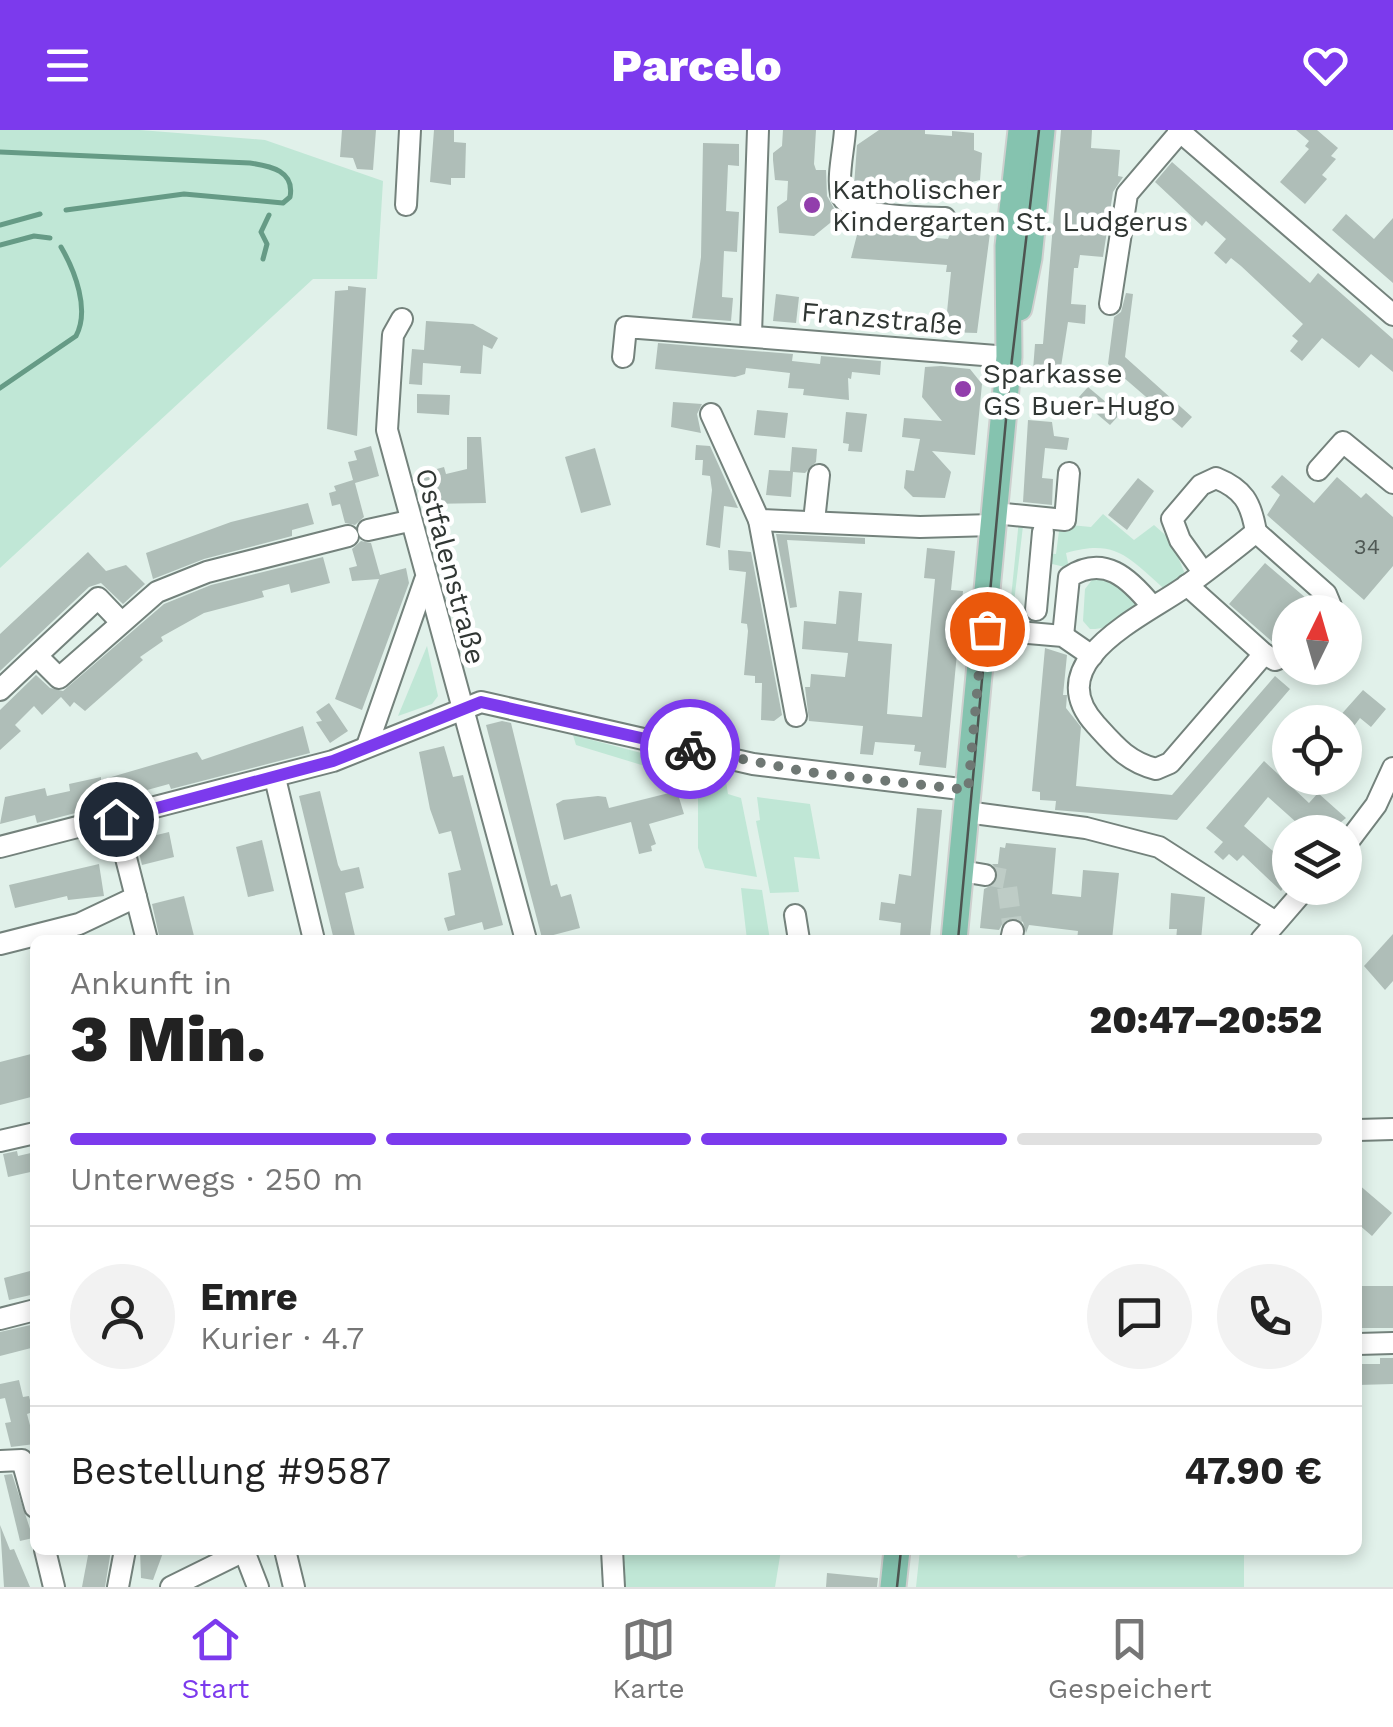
<!DOCTYPE html>
<html lang="de">
<meta charset="utf-8">
<style>
body{margin:0;font-family:"Work Sans",sans-serif;background:#f2f2f2;color:#222;height:100vh;display:flex;flex-direction:column;font-size:38px;white-space:nowrap}
*{box-sizing:border-box;margin:0}
p{font-size:32px;color:#767676}
.icon{flex:none;width:55px;height:55px;fill:none;stroke:currentColor;stroke-width:2;stroke-linecap:round;stroke-linejoin:round}
.map{position:relative;flex:1;overflow:hidden}
.side{position:absolute;left:30px;top:805px;width:1332px;height:620px;display:flex;flex-direction:column;background:#fff;border-radius:15px;box-shadow:0 5px 15px #0003}
.side>*{flex:none}
.needle{width:65px;rotate:5deg}
.fabs{position:absolute;left:1272px;top:465px;display:grid;gap:20px}
.fabs a{display:grid;place-items:center;width:90px;height:90px;border-radius:50%;background:#fff;box-shadow:0 5px 15px #0003;font-size:50px}
.pin{position:absolute;display:grid;place-items:center;width:85px;height:85px;color:#fff;margin:-42px;border:5px solid #fff;border-radius:50%;box-shadow:0 2px 10px #0007}
.courier{position:absolute;display:grid;place-items:center;width:100px;height:100px;margin:-50px;border:8px solid #7c3aed;border-radius:50%;background:#fff;color:#222;box-shadow:0 2px 12px #0007}
.head em{font-style:normal;font-weight:800}
.head div{display:flex;flex-direction:column-reverse}
.head{display:flex;align-items:center;justify-content:space-between;height:170px;padding:0 40px}
h1{font-size:65px;font-weight:800;line-height:75px}
.bar{display:grid;grid-template-columns:repeat(4,1fr);gap:15px 10px;align-content:center;height:120px;padding:0 40px}
.bar i{height:12px;border-radius:8px;background:#e0e0e0}
.bar .current{background:#7c3aed}
.bar p{grid-column:span 4}
.line{display:flex;align-items:center;gap:25px;padding:0 40px;border-top:2px solid #e0e0e0}
.line div{flex:1}
.round{display:grid;place-items:center;flex:none;width:105px;height:105px;border-radius:52px;background:#f2f2f2}
header{display:flex;justify-content:space-between;align-items:center;height:130px;padding:0 40px;background:#7c3aed;color:#fff;font-size:45px;font-weight:800}
.dock{display:flex;justify-content:space-around;align-items:center;height:140px;border-top:2px solid #e0e0e0;background:#fff;font-size:28px;color:#767676}
.dock a{display:grid;justify-items:center;gap:5px}
.dock .current{color:#7c3aed}
.map>svg:first-child{display:block}
.green{fill:#c0e7d6}
.lines{fill:none;stroke-linecap:round;stroke-linejoin:round}
.stream{stroke:#669b86;stroke-width:5}
.building{fill:#afbeb8}
.minor-tunnel{stroke:#beccc6;stroke-width:20;stroke-dasharray:20 10;stroke-linecap:butt}
.minor-casing{stroke:#74827c;stroke-width:24}
.major-casing{stroke:#cecfce;stroke-width:29}
.minor{stroke:#fff;stroke-width:20}
.major{stroke:#85c3af;stroke-width:25}
.tram{stroke:#4d5450;stroke-width:2.5}
.done{stroke:#6f7874;stroke-width:10;stroke-dasharray:0 18}
.route{stroke:#7c3aed;stroke-width:12}
.poi-dot{fill:#923eac;stroke:#fff;stroke-width:4}
.labels{text-anchor:middle;stroke-width:9;stroke-linejoin:round;paint-order:stroke}
.number-label{font-size:22px;fill:#505955}
.poi-label{font-size:28px;fill:#313734;stroke:#fff;text-anchor:start}
.street-label{font-size:28px;fill:#313734;stroke:#fff}
</style>
<header><svg class="icon" aria-label="menu" viewBox="0 0 24 24"><path d="M4 6h16M4 12h16M4 18h16"/></svg>Parcelo<svg class="icon" aria-label="heart" viewBox="0 0 24 24"><path d="M12 20l-8-8c-3-5 5-10 8-4 3-6 11-1 8 4z"/></svg></header>
<div class="map">
<svg width="1393" height="1457" viewBox="0 0 1393 1457">
<rect width="100%" height="100%" fill="#e1f1ea"/>
<g class="green">
<polygon points="0,0 140,0 265,10 383,51 377,149 313,149 0,438"/>
<path d="M 1103,384 L 1134,410 L 1154,395 L 1171,410 L 1185,444 L 1167,461 C 1129,429 1118,408 1066,423 L 1069,438 L 1048,433 L 1043,423 L 1056,424 L 1059,401 L 1023,396 L 1012,489 L 1009,487 L 1019,390 L 1091,397 Z"/>
<path d="M 1106,444 L 1137,472 C 1130,488 1107,500 1090,499 L 1083,491 L 1085,459 L 1095,446 Z"/>
<polygon points="427,516 438,566 432,574 398,586"/>
<polygon points="573,605 725,645 728,664 741,668 757,747 705,738 698,718 698,657 681,647 576,615"/>
<polygon points="757,667 810,674 820,729 794,727 799,762 770,763 756,691 760,690"/>
<polygon points="741,758 762,760 770,810 747,810"/>
<polygon points="623,1420 781,1420 775,1457 620,1457"/>
<polygon points="920,1420 1014,1420 1018,1428 1045,1420 1244,1420 1244,1457 916,1457"/>
</g>
<g class="lines">
<g class="stream">
<path d="M 0,22 L 250,33 C 271,36 295,41 290,67 L 283,73 L 184,64 L 66,80"/>
<polyline points="0,95 40,84"/>
<polyline points="0,115 34,106 50,108"/>
<polyline points="263,129 267,114 261,102 269,85"/>
<path d="M 0,258 L 76,206 C 90,180 75,141 61,117"/>
</g>
</g>
<g class="building">
<polygon points="342,0 376,0 373,40 357,39 353,28 340,27"/>
<polygon points="434,0 454,0 454,12 466,13 465,48 451,48 451,55 430,52"/>
<polygon points="783,0 816,0 814,34 816,40 826,40 827,66 835,80 835,89 814,106 779,103 777,77 787,70 788,51 775,50 773,30 773,23 782,16"/>
<polygon points="879,0 925,0 925,4 952,6 952,1 974,3 974,20 982,23 980,50 972,52 971,65 922,61 922,66 863,65 854,56 857,15"/>
<polygon points="1061,0 1092,0 1091,18 1120,20 1118,46 1123,47 1113,62 1103,127 1080,125 1078,138 1074,138 1071,174 1086,175 1085,194 1068,192 1060,243 1033,240 1035,214 1043,214"/>
<polygon points="1296,0 1317,0 1338,18 1331,26 1336,29 1322,45 1327,49 1305,74 1280,52 1309,19 1305,16 1309,11"/>
<polygon points="703,13 739,14 739,36 728,35 726,81 739,82 737,122 724,121 722,167 733,168 731,191 692,188 701,127"/>
<polygon points="1172,32 1310,153 1318,143 1393,209 1393,242 1371,224 1359,238 1322,208 1302,231 1290,221 1298,211 1292,206 1303,194 1241,136 1231,128 1226,134 1214,123 1226,109 1206,91 1202,96 1155,52"/>
<polygon points="1346,84 1374,109 1393,88 1393,153 1332,100"/>
<polygon points="951,100 990,103 977,203 945,202 951,142 946,142 947,135 851,128 858,101 948,109"/>
<polygon points="348,156 366,158 357,306 327,299 335,161 348,160"/>
<polygon points="1126,163 1133,164 1125,227 1192,287 1182,298 1108,234 1114,187 1121,182"/>
<polygon points="776,164 799,167 796,193 773,191"/>
<polygon points="426,191 473,194 498,208 492,219 483,215 481,244 460,243 461,236 423,233 422,255 409,254 412,219 424,220"/>
<polygon points="658,213 793,224 792,231 820,234 821,226 881,231 880,245 852,242 851,249 848,248 849,270 803,265 804,259 788,258 790,243 746,238 745,244 735,247 655,239"/>
<polygon points="941,236 970,239 982,254 975,325 932,321 951,342 945,368 913,367 904,358 906,340 914,341 920,309 902,307 904,288 942,291 922,267 925,237"/>
<polygon points="1088,257 1120,284 1110,295 1078,268"/>
<polygon points="417,264 450,265 449,285 417,283"/>
<polygon points="673,272 702,274 697,284 701,303 671,297"/>
<polygon points="757,280 788,283 785,308 754,305"/>
<polygon points="846,282 867,284 862,322 848,321 849,314 843,313"/>
<polygon points="1028,290 1052,292 1054,306 1069,308 1067,320 1045,318 1042,348 1053,349 1052,375 1023,372"/>
<polygon points="467,307 481,307 486,373 427,374 415,345 444,337 446,344 467,339"/>
<polygon points="696,315 710,316 738,378 724,376 720,418 706,415 712,360 710,346 702,345 703,330 695,330"/>
<polygon points="371,316 379,346 355,353 364,387 355,395 345,393 340,374 332,376 329,363 336,361 334,356 353,350 348,332 357,330 354,321"/>
<polygon points="792,317 817,319 816,332 805,343 793,342 791,367 766,365 769,340 790,341"/>
<polygon points="595,318 611,375 581,383 565,327"/>
<polygon points="1282,345 1314,373 1337,347 1361,368 1366,363 1393,387 1393,436 1364,470 1267,385 1280,365 1271,357"/>
<polygon points="1138,348 1154,361 1127,400 1108,385"/>
<polygon points="308,373 314,394 292,400 292,406 204,429 153,449 146,423 231,392"/>
<polygon points="776,404 865,408 865,414 787,410 797,477 790,478"/>
<polygon points="361,411 371,413 380,445 406,438 409,453 362,580 335,569 379,449 352,451 349,438 357,436 352,419"/>
<polygon points="927,418 955,421 951,460 963,461 946,638 919,635 921,622 914,621 915,615 875,612 873,625 860,624 863,596 809,591 805,557 810,557 811,544 845,547 848,523 802,519 804,491 836,494 839,461 862,463 858,511 892,514 887,584 922,587 935,449 924,448"/>
<polygon points="728,420 751,422 782,585 774,591 761,590 762,553 755,553 755,546 744,545 748,501 747,494 741,493 746,442 729,440"/>
<polygon points="88,422 106,441 126,435 145,454 123,474 101,453 89,457 0,541 0,504"/>
<polygon points="323,427 330,453 291,463 289,454 262,461 264,467 204,483 161,507 163,511 140,527 143,530 85,581 74,572 70,577 61,567 42,585 34,576 15,595 21,601 0,620 0,580 36,545 50,558 63,561 164,474 211,455"/>
<polygon points="1265,433 1314,475 1312,482 1290,482 1290,508 1276,515 1229,474"/>
<polygon points="1045,518 1067,525 1063,565 1067,565 1066,578 1081,597 1076,656 1172,665 1275,546 1290,559 1177,690 1055,680 1056,671 1040,670 1040,662 1032,661"/>
<polygon points="1363,560 1386,579 1371,597 1360,588 1351,600 1338,588"/>
<polygon points="329,573 348,601 330,613 316,592 322,591 316,582"/>
<polygon points="502,591 511,593 551,756 557,754 561,767 571,764 580,798 542,808 486,595"/>
<polygon points="303,596 310,623 171,659 169,654 129,665 109,670 110,674 37,693 35,685 0,694 5,667 45,658 47,666 70,661 69,654 101,647 101,650 197,622 202,630"/>
<polygon points="444,616 453,647 463,645 503,795 484,800 482,792 448,801 444,788 455,785 448,743 461,740 451,701 439,704 430,679 419,622"/>
<polygon points="1264,631 1309,673 1318,663 1346,688 1329,702 1313,692 1306,701 1268,667 1244,696 1274,722 1278,718 1290,728 1290,750 1281,761 1243,725 1237,731 1229,724 1223,730 1214,722 1223,712 1206,698"/>
<polygon points="320,661 338,735 341,741 359,737 364,758 345,763 356,810 334,810 299,666"/>
<polygon points="677,661 684,684 649,694 656,714 651,716 652,721 639,724 631,692 564,710 556,674 563,670 598,666 606,667 609,678"/>
<polygon points="917,678 942,680 930,808 900,806 901,793 879,790 881,772 895,774 899,744 911,746"/>
<polygon points="169,702 174,727 142,735 136,710"/>
<polygon points="262,710 274,761 248,767 236,717"/>
<polygon points="1006,713 1056,718 1052,764 1081,767 1083,740 1119,743 1112,810 1077,810 1078,801 1029,795 1026,803 1023,792 1015,788 1004,791 999,800 980,798 984,759 996,753 998,741 992,734 998,734 1000,717 1005,718"/>
<polygon points="99,734 104,766 68,770 67,766 15,778 9,755"/>
<polygon points="1171,763 1205,767 1201,810 1176,810 1177,799 1169,799"/>
<polygon points="184,766 195,810 160,810 152,774"/>
<polygon points="1393,804 1393,851 1385,860 1364,836"/>
<polygon points="35,923 35,966 0,975 0,932"/>
<polygon points="17,1021 18,1026 35,1022 35,1041 8,1047 3,1024"/>
<polygon points="1358,1054 1392,1083 1372,1106 1358,1094"/>
<polygon points="30,1141 35,1164 9,1170 4,1148"/>
<polygon points="1361,1156 1393,1156 1393,1198 1362,1198"/>
<polygon points="35,1194 35,1217 0,1226 0,1202"/>
<polygon points="1380,1228 1393,1228 1393,1254 1358,1255 1358,1234 1380,1234"/>
<polygon points="19,1250 23,1267 29,1266 33,1282 27,1284 35,1314 11,1317 5,1293 11,1292 5,1268 0,1269 0,1254"/>
<polygon points="12,1344 33,1408 20,1411 4,1345"/>
<polygon points="0,1395 10,1420 14,1419 30,1457 4,1457"/>
<polygon points="89,1420 111,1420 105,1457 82,1457"/>
<polygon points="140,1420 164,1420 153,1450 141,1448"/>
<polygon points="827,1443 878,1448 877,1457 826,1457"/>
</g>
<g class="lines">
<polyline class="minor-tunnel" points="985,745 1006,749 1013,801"/>
<defs>
<g id="minor">
<path d="M 845,0 C 844,19 837,46 841,64 C 848,89 923,87 945,88"/>
<polyline points="1178,0 1393,185"/>
<polyline points="406,75 410,0"/>
<polyline points="1110,174 1127,64 1180,2"/>
<polyline points="402,189 393,205 387,300 526,810"/>
<polyline points="751,204 758,0"/>
<polyline points="623,227 626,197 1009,227"/>
<polyline points="711,284 759,390 920,397 993,395"/>
<polyline points="1318,340 1343,312 1393,353"/>
<polyline points="994,383 1065,390 1069,343"/>
<polyline points="759,390 796,586"/>
<polyline points="814,391 819,345"/>
<polyline points="368,400 409,391"/>
<path d="M 1203,442 L 1180,410 L 1172,389 L 1201,355 L 1216,348 C 1243,359 1251,372 1256,402"/>
<polyline points="1187,455 1264,524"/>
<polyline points="1036,480 1043,402"/>
<polyline points="983,499 1063,506 1092,526"/>
<path d="M 1063,506 L 1069,447 C 1104,424 1129,448 1152,476"/>
<path d="M 1290,524 L 1275,530 L 1264,524 L 1170,633 L 1156,639 C 1128,632 1115,616 1096,595 C 1036,530 1149,484 1189,454 C 1212,437 1234,420 1256,402 L 1326,464 L 1331,476 L 1325,482"/>
<polyline points="37,526 59,548 157,462 207,442 348,406"/>
<polyline points="0,560 98,468 120,491"/>
<polyline points="367,616 425,450"/>
<polyline points="275,648 314,810"/>
<polyline points="966,682 1086,698 1159,717 1274,791"/>
<polyline points="116,689 147,810"/>
<polyline points="1345,716 1376,675 1393,638"/>
<polyline points="0,717 333,631 481,572 753,634 969,660"/>
<polyline points="961,741 985,745"/>
<polyline points="795,785 799,810"/>
<polyline points="1011,810 1013,801"/>
<polyline points="1261,810 1306,758"/>
<polyline points="0,814 79,794 136,767"/>
<polyline points="1358,1000 1393,999"/>
<polyline points="0,1011 35,1003"/>
<polyline points="0,1189 35,1180"/>
<polyline points="1358,1214 1393,1213"/>
<polyline points="0,1331 22,1330 35,1377"/>
<polyline points="45,1420 54,1457"/>
<polyline points="285,1420 294,1457"/>
<polyline points="612,1420 614,1457"/>
<polyline points="244,1421 258,1457"/>
<polyline points="118,1457 125,1420"/>
<polyline points="171,1457 246,1420"/>
</g>
<g id="major">
<polyline points="1019,178 1029,128 1042,0"/>
<polyline points="954,810 1009,227 1008,116 1021,0"/>
<polyline points="893,1457 897,1420"/>
</g>
</defs>
<use href="#minor" class="minor-casing"/>
<use href="#major" class="major-casing"/>
<use href="#minor" class="minor"/>
<use href="#major" class="major"/>
<g class="tram">
<polyline points="958,810 1010,246 1039,0"/>
<polyline points="897,1457 901,1420"/>
</g>
</g>
<g class="lines">
<polyline class="done" points="690,619 808,642 968,660 983,498 987,499"/>
<polyline class="route" points="116,689 333,631 481,572 690,619"/>
</g>
<g class="poi-dot">
<circle cx="812" cy="75" r="10"/>
<circle cx="963" cy="259" r="10"/>
</g>
<g class="labels">
<g class="number-label">
<text x="1367" y="424">34</text>
</g>
<g class="poi-label">
<text x="832" y="69">Katholischer<tspan x="832" dy="32">Kindergarten St. Ludgerus</tspan></text>
<text x="983" y="253">Sparkasse<tspan x="983" dy="32">GS Buer-Hugo</tspan></text>
</g>
<g class="street-label">
<text transform="translate(882 188) rotate(5)" y="10">Franzstraße</text>
<text transform="translate(451 436) rotate(75)" y="10">Ostfalenstraße</text>
</g>
</g>
</svg>
<div class="fabs">
<a><svg class="needle" viewBox="-14 -14 28 28"><path d="M0-13l5 13h-10z" fill="#e53935"/><path d="M0 13l5-13h-10z" fill="#767676"/></svg></a>
<a><svg class="icon" aria-label="locate" viewBox="0 0 24 24"><circle cx="12" cy="12" r="6"/><path d="M12 2v4M12 18v4M2 12h4M18 12h4"/></svg></a>
<a><svg class="icon" aria-label="layers" viewBox="0 0 24 24"><path d="M12 4l9 5-9 5-9-5zM3 14l9 5 9-5"/></svg></a>
</div>
<div class="pin" style="left:987px;top:499px;background:#ea580c"><svg class="icon" aria-label="bag" viewBox="0 0 24 24"><path d="M5 8h14l-1 12H6zM9 8a3 3 0 0 1 6 0"/></svg></div>
<div class="pin" style="left:116px;top:689px;background:#1f2937"><svg class="icon" aria-label="home" viewBox="0 0 24 24"><path d="M3 11l9-7 9 7M6 9v11h12V9"/></svg></div>
<div class="courier" style="left:690px;top:619px"><svg class="icon" aria-label="bike" viewBox="0 0 24 24"><circle cx="6" cy="16" r="4"/><circle cx="18" cy="16" r="4"/><path d="M6 16l4-8h5l3 8M10 8l3 8H6M13 5h3"/></svg></div>
<section class="side">
<div class="head"><div><h1>3 Min.</h1><p>Ankunft in</p></div><em>20:47–20:52</em></div>
<div class="bar"><i class="current"></i><i class="current"></i><i class="current"></i><i></i><p>Unterwegs · 250 m</p></div>
<div class="line" style="height:180px"><a class="round"><svg class="icon" aria-label="person" viewBox="0 0 24 24"><circle cx="12" cy="8" r="4"/><path d="M4 21q1-7 8-7t8 7"/></svg></a><div><b>Emre</b><p>Kurier · 4.7</p></div><a class="round"><svg class="icon" aria-label="chat" viewBox="0 0 24 24"><path d="M4 5h16v11H9l-5 4z"/></svg></a><a class="round"><svg class="icon" aria-label="phone" viewBox="0 0 24 24"><path d="M5 4h4l2 5-3 2q2 4 5 5l2-3 5 2v4C11 20 4 13 5 4z"/></svg></a></div>
<div class="line" style="height:130px"><div>Bestellung #9587</div><b>47.90 €</b></div>
</section>
</div>
<nav class="dock">
<a class="current"><svg class="icon" aria-label="home" viewBox="0 0 24 24"><path d="M3 11l9-7 9 7M6 9v11h12V9"/></svg>Start</a>
<a><svg class="icon" aria-label="map" viewBox="0 0 24 24"><path d="M3 6l6-2 6 2 6-2v14l-6 2-6-2-6 2zM9 4v14M15 6v14"/></svg>Karte</a>
<a><svg class="icon" aria-label="saved" viewBox="0 0 24 24"><path d="M7 4h10v16l-5-4-5 4z"/></svg>Gespeichert</a>
</nav>
